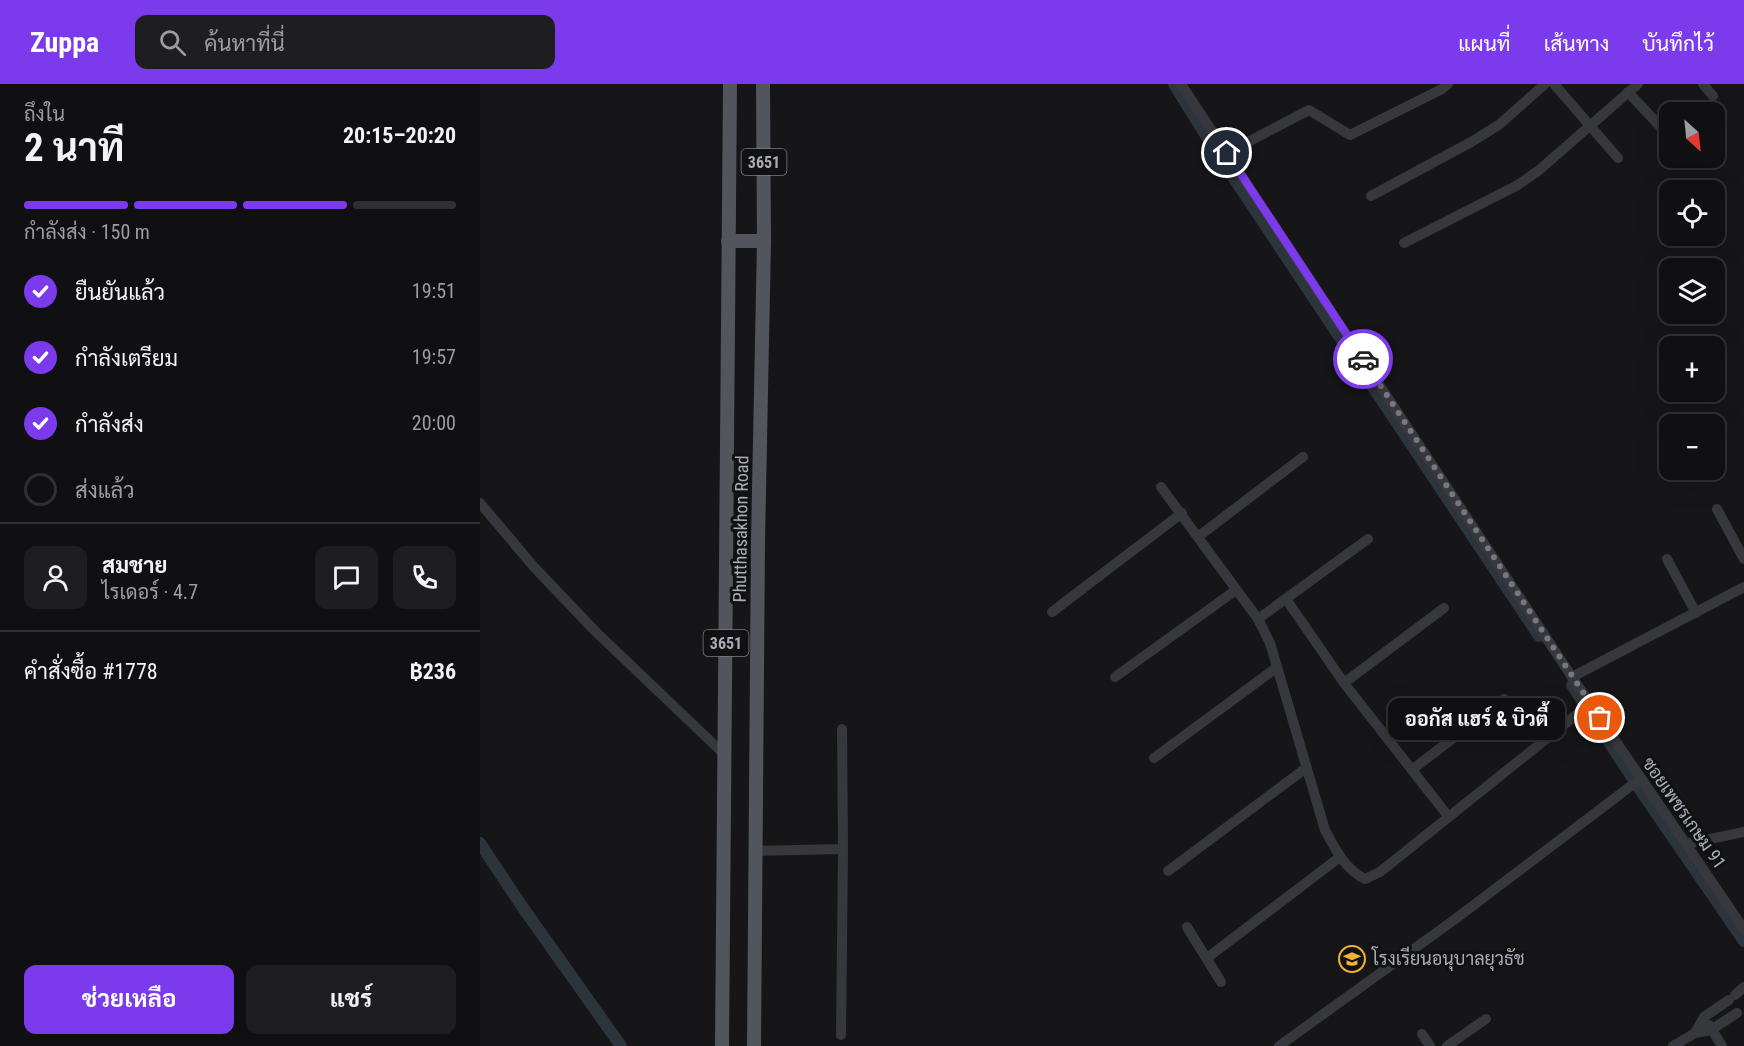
<!DOCTYPE html>
<html lang="th">
<meta charset="utf-8">
<style>
body{margin:0;font-family:"Roboto Condensed",Sarabun,sans-serif;background:#1e1e20;color:#f1f3f6;height:100vh;display:flex;flex-direction:column;font-size:22px;white-space:nowrap}
*{box-sizing:border-box;margin:0}
p{font-size:20px;color:#9c9d9f}
.icon{flex:none;width:33px;height:33px;fill:none;stroke:currentColor;stroke-width:2;stroke-linecap:round;stroke-linejoin:round}
.map{position:relative;flex:1;overflow:hidden}
.sheet{display:flex;flex-direction:column;background:#101012;width:480px}
.sheet>*{flex:none}
.needle{width:39px;rotate:153deg}
.tools{position:absolute;left:1179px;top:18px;display:grid;gap:12px}
.tools a{display:grid;place-items:center;width:66px;height:66px;border-radius:12px;background:#101012;box-shadow:0 6px 24px #0002,0 0 0 2px #303032;font-size:30px}
.pin{position:absolute;display:grid;place-items:center;width:51px;height:51px;color:#fff;margin:-26px;border:3px solid #fff;border-radius:50%;box-shadow:0 2px 6px #0007}
.courier{position:absolute;display:grid;place-items:center;width:60px;height:60px;margin:-30px;border:4px solid #7c3aed;border-radius:50%;background:#fff;color:#222;box-shadow:0 2px 8px #0007}
.bubble{position:absolute;height:42px;border-radius:12px;background:#101012;box-shadow:0 6px 24px #0002,0 0 0 2px #303032;font-size:20px;font-weight:700;line-height:42px;text-align:center}
.head em{font-style:normal;font-weight:700}
.head div{display:flex;flex-direction:column-reverse}
.head{display:flex;align-items:center;justify-content:space-between;height:102px;padding:0 24px}
h1{font-size:39px;font-weight:700;line-height:45px}
.bar{display:grid;grid-template-columns:repeat(4,1fr);gap:9px 6px;align-content:center;height:72px;padding:0 24px}
.bar i{height:8px;border-radius:4px;background:#303032}
.bar .selected{background:#7c3aed}
.bar p{grid-column:span 4}
.line{display:flex;align-items:center;gap:15px;padding:0 24px;border-top:2px solid #303032}
.line div{flex:1}
.round{display:grid;place-items:center;flex:none;width:63px;height:63px;border-radius:12px;background:#1e1e20}
ol{padding:0 24px;list-style:none}
li{display:flex;align-items:center;gap:18px;height:66px}
li p{margin-inline-start:auto}
li .icon{padding:6px;border-radius:50%;background:#7c3aed;color:#fff;stroke-width:4}
li:last-child{color:#9c9d9f}
li i{width:33px;height:33px;border:3px solid #303032;border-radius:50%}
.primary-button{display:flex;gap:12px;margin-top:auto;padding:12px 24px}
.primary-button a{flex:1;height:69px;border-radius:12px;background:#7c3aed;color:#fff;font-size:24px;font-weight:700;line-height:69px;text-align:center}
.primary-button a+a{background:#1e1e20;color:#f1f3f6}
header{display:flex;align-items:center;gap:36px;box-sizing:border-box;height:84px;padding:0 30px;background:#7c3aed;color:#fff}
header strong{font-size:28px}
nav{display:flex;gap:33px;margin-inline-start:auto;font-size:21px}
.search{width:420px;height:54px;background:#1e1e20;display:flex;align-items:center;gap:15px;box-sizing:border-box;padding:0 21px;border-radius:12px;color:#9c9d9f;font-size:22px}
main{display:flex;flex:1;min-height:0}
.map>svg:first-child{display:block}
.lines{fill:none;stroke-linecap:round;stroke-linejoin:round}
.canal{stroke:#2c353c;stroke-width:12}
.minor{stroke:#37383d;stroke-width:10}
.major{stroke:#53555c;stroke-width:14}
.done{stroke:#757880;stroke-width:6;stroke-dasharray:0 10.8}
.route{stroke:#7c3aed;stroke-width:8}
.labels{text-anchor:middle;stroke-width:6;stroke-linejoin:round;paint-order:stroke}
.shield{fill:#111113;stroke:#7b7e86;stroke-width:1.5}
.shield-label{font-size:16px;font-weight:bold;fill:#a8adb8}
.street-label{font-size:18px;fill:#a8adb8;stroke:#111113}
.poi-label{font-size:18px;fill:#a8adb8;stroke:#111113;text-anchor:start}
</style>
<header>
<strong>Zuppa</strong>
<div class="search"><svg class="icon" aria-label="search" viewBox="0 0 24 24"><circle cx="10" cy="10" r="6"/><path d="M15 15l6 6"/></svg>ค้นหาที่นี่</div>
<nav><a>แผนที่</a><a>เส้นทาง</a><a>บันทึกไว้</a></nav>
</header>
<main>
<section class="sheet">
<div class="head"><div><h1>2 นาที</h1><p>ถึงใน</p></div><em>20:15–20:20</em></div>
<div class="bar"><i class="selected"></i><i class="selected"></i><i class="selected"></i><i></i><p>กำลังส่ง · 150 m</p></div>
<ol>
<li><svg class="icon" aria-label="check" viewBox="0 0 24 24"><path d="M5 12l5 5 9-10"/></svg>ยืนยันแล้ว<p>19:51</p></li>
<li><svg class="icon" aria-label="check" viewBox="0 0 24 24"><path d="M5 12l5 5 9-10"/></svg>กำลังเตรียม<p>19:57</p></li>
<li><svg class="icon" aria-label="check" viewBox="0 0 24 24"><path d="M5 12l5 5 9-10"/></svg>กำลังส่ง<p>20:00</p></li>
<li><i></i>ส่งแล้ว</li>
</ol>
<div class="line" style="height:108px"><a class="round"><svg class="icon" aria-label="person" viewBox="0 0 24 24"><circle cx="12" cy="8" r="4"/><path d="M4 21q1-7 8-7t8 7"/></svg></a><div><b>สมชาย</b><p>ไรเดอร์ · 4.7</p></div><a class="round"><svg class="icon" aria-label="chat" viewBox="0 0 24 24"><path d="M4 5h16v11H9l-5 4z"/></svg></a><a class="round"><svg class="icon" aria-label="phone" viewBox="0 0 24 24"><path d="M5 4h4l2 5-3 2q2 4 5 5l2-3 5 2v4C11 20 4 13 5 4z"/></svg></a></div>
<div class="line" style="height:78px"><div>คำสั่งซื้อ #1778</div><b>฿236</b></div>
<div class="primary-button"><a>ช่วยเหลือ</a><a>แชร์</a></div>
</section>
<div class="map">
<svg width="1264" height="962" viewBox="0 0 1264 962">
<rect width="100%" height="100%" fill="#161618"/>
<g class="lines">
<g class="canal">
<polyline points="694,0 735,66 1059,552"/>
<polyline points="1092,601 1159,704 1264,857"/>
<polyline points="0,759 39,818 141,962"/>
</g>
<g class="minor">
<polyline points="701,0 1092,593 1264,845"/>
<polyline points="1074,0 1138,74"/>
<polyline points="1223,0 1233,12"/>
<polyline points="1148,8 1189,52"/>
<polyline points="747,69 829,26 870,51 962,5 968,0"/>
<polyline points="891,112 993,57 1020,40 1065,0"/>
<polyline points="924,159 1036,102 1058,87 1158,0"/>
<path d="M 681,403 L 778,535 L 790,559 L 845,746 C 855,765 865,785 885,795 L 900,788 L 1111,619"/>
<polyline points="0,419 54,483 115,547 245,671"/>
<polyline points="1237,425 1264,475"/>
<polyline points="719,452 823,373"/>
<polyline points="1187,475 1216,529"/>
<polyline points="806,515 864,599 968,732"/>
<polyline points="572,528 702,429"/>
<polyline points="778,535 888,455"/>
<polyline points="635,593 756,506"/>
<polyline points="1092,593 1264,503"/>
<polyline points="864,599 964,524"/>
<polyline points="362,645 363,765"/>
<polyline points="674,674 796,584"/>
<polyline points="933,685 1024,615"/>
<polyline points="1206,760 1264,748"/>
<polyline points="275,767 363,765 361,951"/>
<polyline points="688,787 826,684"/>
<polyline points="707,843 741,898"/>
<polyline points="727,874 860,773"/>
<polyline points="1255,911 1264,903"/>
<polyline points="1229,941 1242,962"/>
<polyline points="1215,949 1224,933 1249,916"/>
<polyline points="942,950 950,962"/>
<polyline points="799,962 974,836 1160,695"/>
<polyline points="967,962 1006,935"/>
<polyline points="1193,962 1215,949 1231,946 1257,929"/>
</g>
<g class="major">
<polyline points="248,157 284,157"/>
<polyline points="242,962 250,0"/>
<polyline points="274,962 278,457 284,157 283,0"/>
</g>
</g>
<g class="lines">
<polyline class="done" points="883,275 1120,634"/>
<polyline class="route" points="747,69 883,275"/>
</g>
<defs>
<symbol id="school-ring" viewBox="-11 -11 22 22"><circle r="9.5" fill="#111113" stroke="#f2b134" stroke-width="1.5"/><path d="M0-5L7-2L0 1L-7-2ZM-4 1L0 2.5L4 1V4Q0 6-4 4Z" fill="#f2b134"/></symbol>
</defs>
<g fill-rule="evenodd">
<use href="#school-ring" x="857" y="860" width="30" height="30"/>
</g>
<g class="labels">
<g class="shield">
<rect x="261.5" y="65" width="45" height="26" rx="4.5"/>
<rect x="223.5" y="546" width="45" height="26" rx="4.5"/>
</g>
<g class="shield-label">
<text x="284" y="84">3651</text>
<text x="246" y="565">3651</text>
</g>
<g class="street-label">
<text transform="translate(261 445) rotate(-89)" y="6">Phutthasakhon Road</text>
<text transform="translate(1204 729) rotate(55)" y="6">ซอยเพชรเกษม 91</text>
</g>
<g class="poi-label">
<text x="892" y="881">โรงเรียนอนุบาลยุวธัช</text>
</g>
</g>
</svg>
<div class="tools">
<a><svg class="needle" viewBox="-14 -14 28 28"><path d="M0-13l5 13h-10z" fill="#e53935"/><path d="M0 13l5-13h-10z" fill="#9c9d9f"/></svg></a>
<a><svg class="icon" aria-label="locate" viewBox="0 0 24 24"><circle cx="12" cy="12" r="6"/><path d="M12 2v4M12 18v4M2 12h4M18 12h4"/></svg></a>
<a><svg class="icon" aria-label="layers" viewBox="0 0 24 24"><path d="M12 4l9 5-9 5-9-5zM3 14l9 5 9-5"/></svg></a>
<a>+</a>
<a>−</a>
</div>
<div class="pin" style="left:1120px;top:634px;background:#ea580c"><svg class="icon" aria-label="bag" viewBox="0 0 24 24"><path d="M5 8h14l-1 12H6zM9 8a3 3 0 0 1 6 0"/></svg></div>
<div class="pin" style="left:747px;top:69px;background:#1f2937"><svg class="icon" aria-label="home" viewBox="0 0 24 24"><path d="M3 11l9-7 9 7M6 9v11h12V9"/></svg></div>
<div class="courier" style="left:883px;top:275px"><svg class="icon" aria-label="car" viewBox="0 0 24 24"><path d="M5 17H2v-5l4-1 3-4h7l3 4 3 1v5h-3M9 17h6M6 11h13"/><circle cx="7" cy="17" r="2"/><circle cx="17" cy="17" r="2"/></svg></div>
<div class="bubble" style="left:908px;top:614px;width:177px">ออกัส แฮร์ &amp; บิวตี้</div>
</div>
</main>
